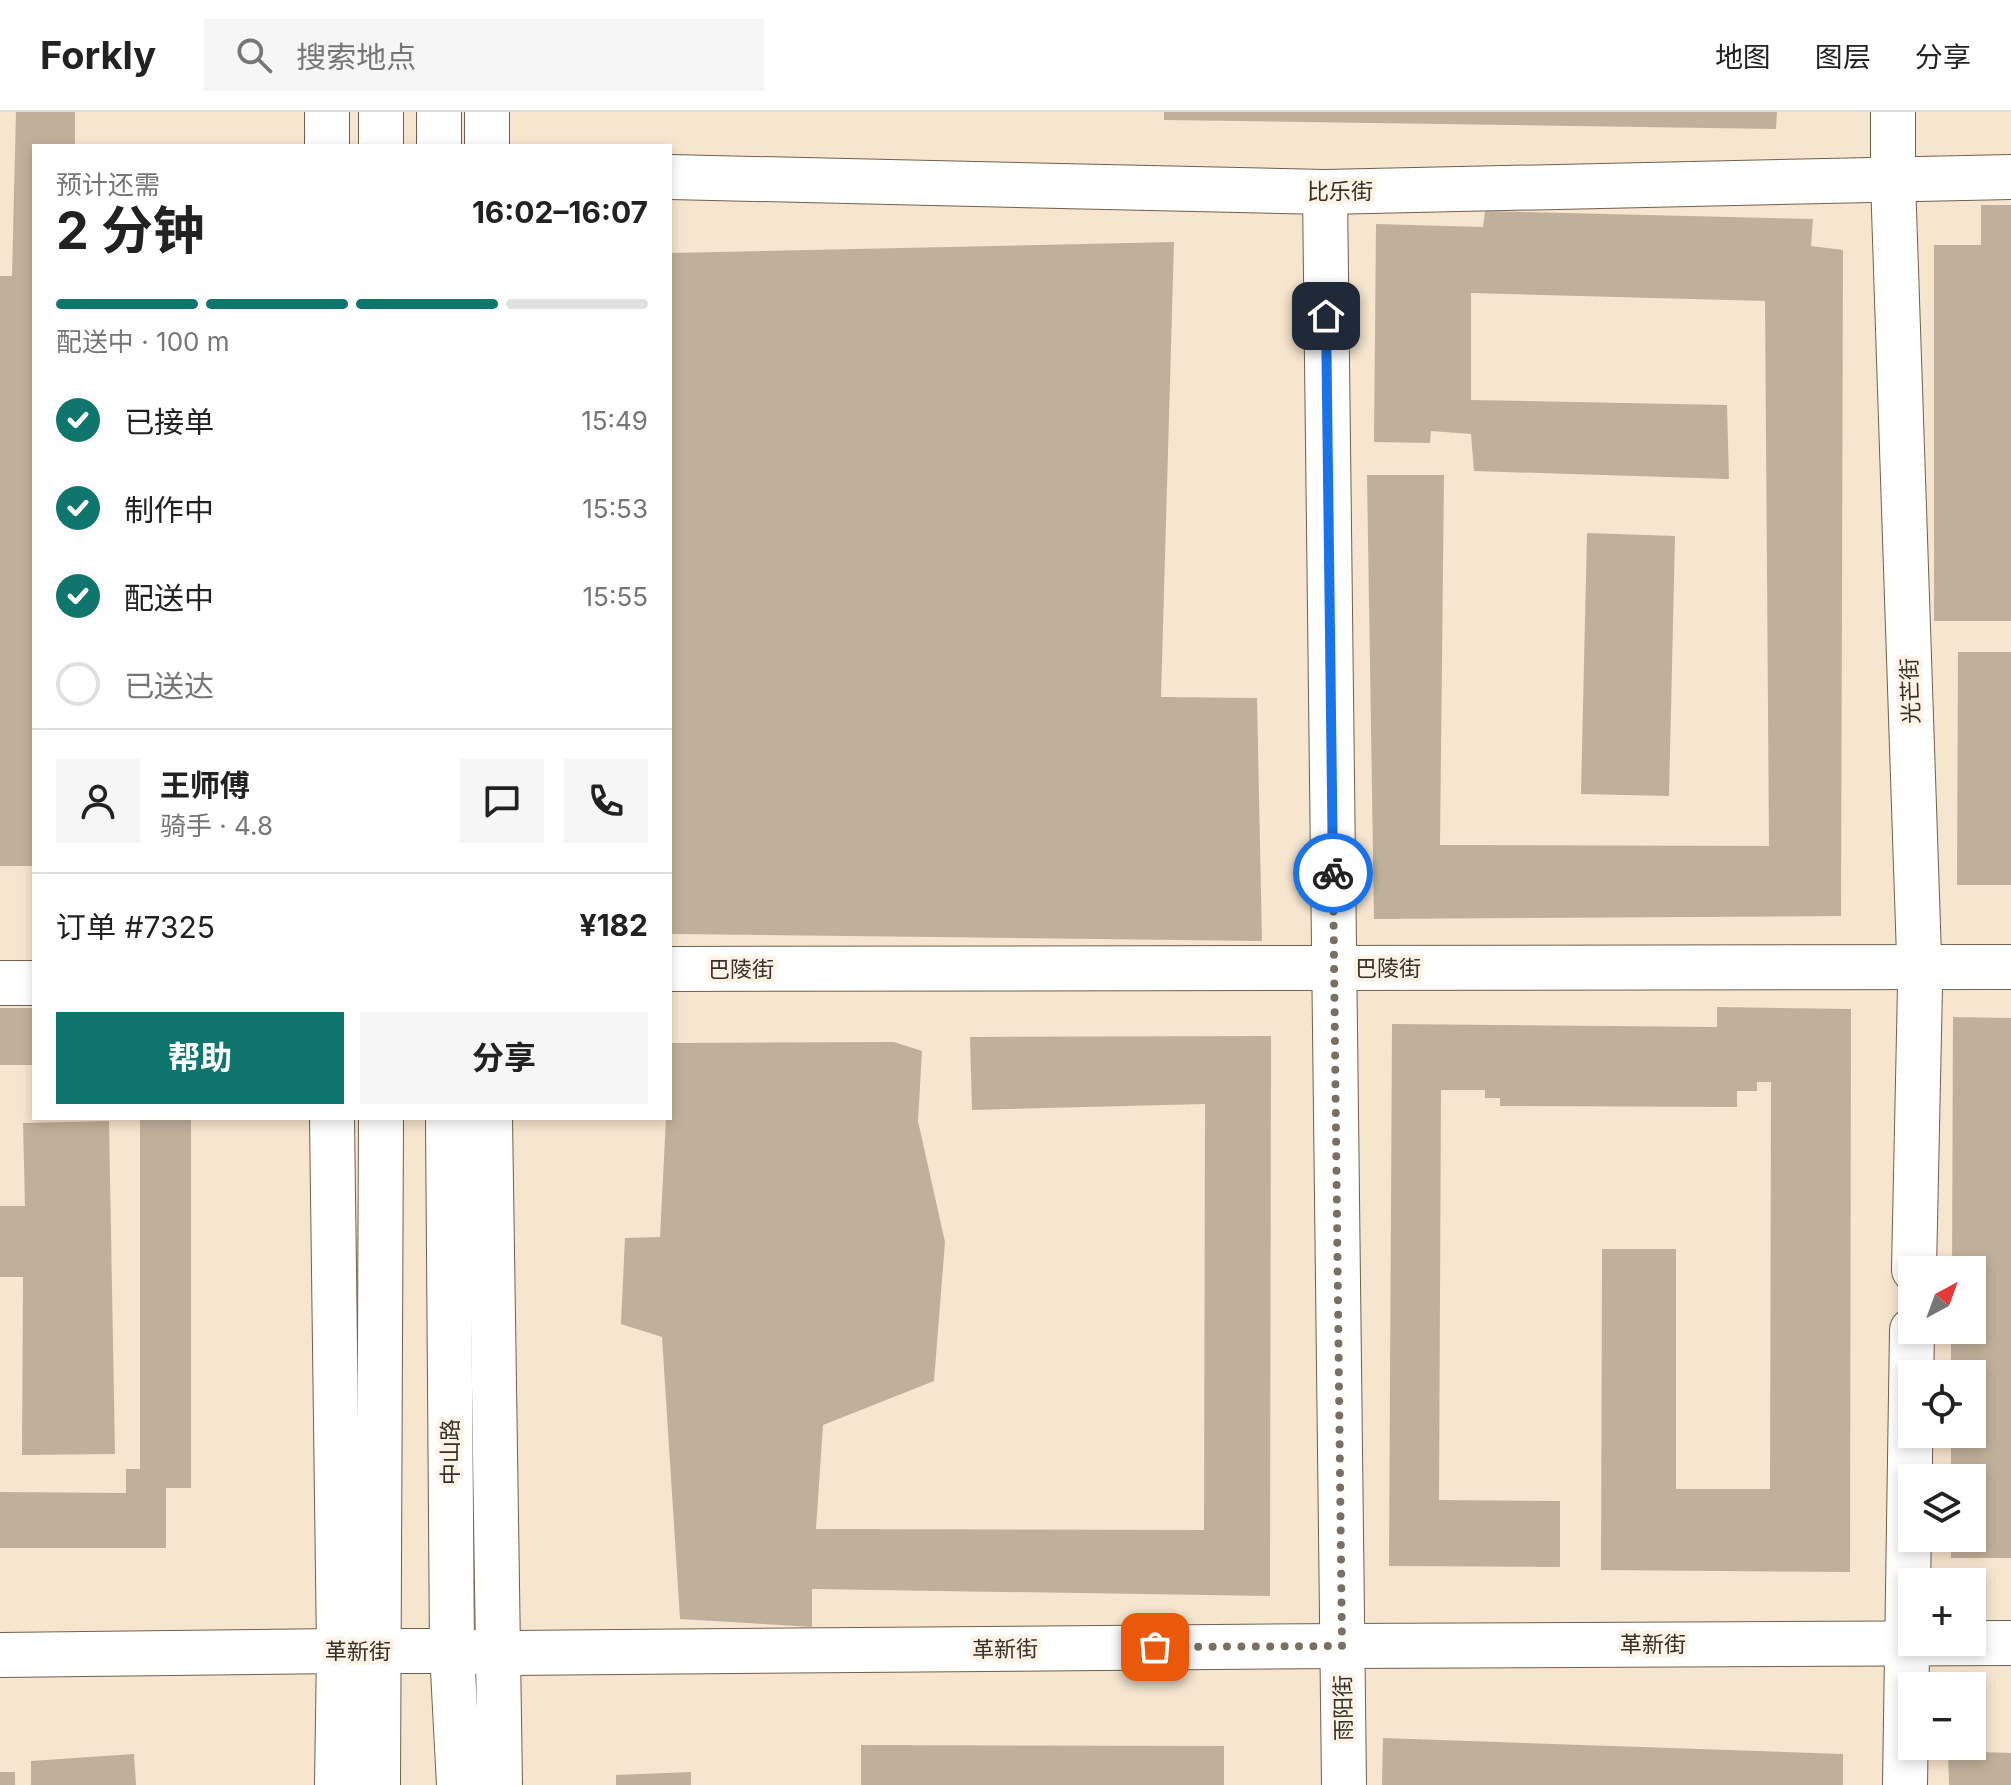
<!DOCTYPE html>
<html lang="zh">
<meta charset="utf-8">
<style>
body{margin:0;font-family:Inter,"Noto Sans SC",sans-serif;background:#f6f6f6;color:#222;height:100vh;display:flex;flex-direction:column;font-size:30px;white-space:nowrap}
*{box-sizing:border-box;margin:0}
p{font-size:26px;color:#767676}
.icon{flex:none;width:44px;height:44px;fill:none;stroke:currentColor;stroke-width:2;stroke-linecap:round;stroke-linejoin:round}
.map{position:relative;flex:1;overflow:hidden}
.details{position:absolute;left:32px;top:32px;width:640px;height:976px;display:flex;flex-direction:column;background:#fff;border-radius:0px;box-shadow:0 4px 12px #0003}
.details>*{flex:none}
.needle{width:52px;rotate:41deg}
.buttons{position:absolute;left:1898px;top:1144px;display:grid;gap:16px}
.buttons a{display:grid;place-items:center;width:88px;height:88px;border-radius:0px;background:#fff;box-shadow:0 4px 12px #0003;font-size:40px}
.pin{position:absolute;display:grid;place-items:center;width:68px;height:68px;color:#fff;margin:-34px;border-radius:16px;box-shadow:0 4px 12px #0006}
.courier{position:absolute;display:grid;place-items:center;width:80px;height:80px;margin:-40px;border:6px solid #1a73e8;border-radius:50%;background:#fff;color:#222;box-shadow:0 2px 10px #0007}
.headline em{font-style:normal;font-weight:700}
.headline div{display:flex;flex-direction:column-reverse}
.headline{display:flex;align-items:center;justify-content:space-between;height:136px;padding:0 24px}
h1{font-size:52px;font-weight:700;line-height:60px}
.bar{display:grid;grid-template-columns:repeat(4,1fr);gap:12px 8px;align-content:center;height:96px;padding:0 24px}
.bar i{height:10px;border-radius:6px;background:#e0e0e0}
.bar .on{background:#0f766e}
.bar p{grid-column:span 4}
.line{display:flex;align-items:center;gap:20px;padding:0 24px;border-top:2px solid #e0e0e0}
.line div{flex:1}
.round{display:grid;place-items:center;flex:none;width:84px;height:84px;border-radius:0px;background:#f6f6f6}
ol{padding:0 24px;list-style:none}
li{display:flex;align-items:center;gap:24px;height:88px}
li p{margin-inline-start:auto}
li .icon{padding:8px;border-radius:50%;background:#0f766e;color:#fff;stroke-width:4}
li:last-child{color:#767676}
li i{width:44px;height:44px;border:4px solid #e0e0e0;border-radius:50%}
.action{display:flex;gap:16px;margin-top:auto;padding:16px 24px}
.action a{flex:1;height:92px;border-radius:0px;background:#0f766e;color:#fff;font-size:32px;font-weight:700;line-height:92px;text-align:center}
.action a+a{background:#f6f6f6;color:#222}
header{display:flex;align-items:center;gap:48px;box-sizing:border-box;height:112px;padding:0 40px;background:#fff;border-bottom:2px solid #e0e0e0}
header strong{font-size:38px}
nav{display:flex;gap:44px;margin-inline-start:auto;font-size:28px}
.search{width:560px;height:72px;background:#f6f6f6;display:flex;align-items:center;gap:20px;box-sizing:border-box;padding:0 28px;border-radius:0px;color:#767676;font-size:30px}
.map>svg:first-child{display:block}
.building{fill:#c0b09b}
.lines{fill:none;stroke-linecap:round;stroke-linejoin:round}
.minor-casing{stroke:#70614e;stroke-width:46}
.major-casing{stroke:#70614e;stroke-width:46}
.minor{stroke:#fff;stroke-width:44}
.major{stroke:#fff;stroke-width:44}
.done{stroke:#796f62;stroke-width:8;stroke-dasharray:0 14.4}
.route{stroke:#1a73e8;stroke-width:10}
.labels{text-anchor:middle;stroke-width:8;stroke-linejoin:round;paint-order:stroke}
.street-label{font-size:22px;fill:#363027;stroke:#fef3e6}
</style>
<header>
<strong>Forkly</strong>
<div class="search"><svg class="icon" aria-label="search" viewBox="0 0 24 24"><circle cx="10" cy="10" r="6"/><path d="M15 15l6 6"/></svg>搜索地点</div>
<nav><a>地图</a><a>图层</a><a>分享</a></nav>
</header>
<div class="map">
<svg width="2011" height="1673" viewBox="0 0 2011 1673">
<rect width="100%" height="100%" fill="#f6e5cf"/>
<g class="building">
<polygon points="16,0 75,0 75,34 34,34 34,754 0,754 0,164 12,164"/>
<polygon points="1164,0 1777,0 1776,17 1164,8"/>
<polygon points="1981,93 2011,93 2011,509 1934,509 1934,133 1981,133"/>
<polygon points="1485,99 1813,107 1811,134 1843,138 1841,804 1374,807 1367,363 1444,363 1440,733 1769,734 1765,189 1471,181 1471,288 1727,293 1729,367 1474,359 1471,322 1431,319 1430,331 1374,330 1376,112 1483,115"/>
<polygon points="1174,130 1161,585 1257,586 1262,829 672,822 670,682 670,141"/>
<polygon points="1587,421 1675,424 1669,684 1581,682"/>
<polygon points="1958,540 2011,540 2011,773 1957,773"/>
<polygon points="1717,895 1851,897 1850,1460 1601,1458 1602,1137 1676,1137 1676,1377 1770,1377 1771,970 1757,970 1757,979 1737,979 1737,995 1500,994 1500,986 1485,986 1485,978 1441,978 1439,1388 1560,1389 1560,1455 1389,1454 1392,912 1717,915"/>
<rect x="0" y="896" width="34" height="57"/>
<polygon points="1953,905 2011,906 2011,1446 1951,1446 1951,1426 1972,1426 1972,1366 1951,1366 1951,1322 1972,1322 1972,1262 1951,1262 1951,1218 1972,1218 1972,1158 1952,1158"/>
<polygon points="1271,924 1270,1484 812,1477 812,1515 680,1507 662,1225 621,1212 625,1126 660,1125 666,1006 670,1006 670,931 894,930 922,939 918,1009 945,1130 934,1269 823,1313 816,1417 1204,1418 1205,992 972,998 970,925"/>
<polygon points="140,1006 191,1006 191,1376 166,1376 166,1436 0,1436 0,1380 126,1381 126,1357 140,1357"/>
<polygon points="109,1009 115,1342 22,1343 23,1165 0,1165 0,1094 25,1094 23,1011"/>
<polygon points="1383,1626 1843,1642 1843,1673 1382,1673"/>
<polygon points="861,1633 1224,1634 1224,1673 861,1673"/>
<polygon points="1948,1639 2011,1641 2011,1673 1949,1673"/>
<polygon points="134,1642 136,1673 31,1673 31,1649"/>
<rect x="0" y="1660" width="15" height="13"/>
<polygon points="691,1660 691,1673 616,1673 616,1663"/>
</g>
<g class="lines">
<defs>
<g id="minor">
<polyline points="1893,0 1893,68 1920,874 1914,1158"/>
<polyline points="670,65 1325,80 2011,65"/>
<polyline points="1325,80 1344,1673"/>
<polyline points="670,857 2011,855"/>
<polyline points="0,871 34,871"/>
<polyline points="1905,1673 1912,1218"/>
</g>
<g id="major">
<polyline points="327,0 327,34"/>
<polyline points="381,0 381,34"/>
<polyline points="439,34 439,0"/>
<polyline points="487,34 487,0"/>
<polyline points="332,1006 339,1539 337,1673"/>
<polyline points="448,1006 452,1539 459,1673"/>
<polyline points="490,1006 500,1673"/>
<polyline points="0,1543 339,1539 452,1539 498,1541 1342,1534 2011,1531"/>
<polyline points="378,1673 381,1006"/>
</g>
</defs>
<use href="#minor" class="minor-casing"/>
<use href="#major" class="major-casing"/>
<use href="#minor" class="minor"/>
<use href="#major" class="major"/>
</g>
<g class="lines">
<polyline class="done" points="1155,1535 1342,1534 1333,761"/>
<polyline class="route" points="1326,204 1333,761"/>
</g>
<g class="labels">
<g class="street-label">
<text x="1340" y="87">比乐街</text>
<text transform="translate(1910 579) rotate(-92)" y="8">光芒街</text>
<text x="1388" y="864">巴陵街</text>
<text x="741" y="865">巴陵街</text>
<text transform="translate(450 1340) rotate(-90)" y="8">中山路</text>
<text x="1653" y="1540">革新街</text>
<text transform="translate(1005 1537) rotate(-1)" y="8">革新街</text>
<text x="358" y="1547">革新街</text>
<text transform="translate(1343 1596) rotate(-91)" y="8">雨阳街</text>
</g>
</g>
</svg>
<div class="buttons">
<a><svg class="needle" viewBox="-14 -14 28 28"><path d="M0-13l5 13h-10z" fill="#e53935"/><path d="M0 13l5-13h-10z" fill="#767676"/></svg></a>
<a><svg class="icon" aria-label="locate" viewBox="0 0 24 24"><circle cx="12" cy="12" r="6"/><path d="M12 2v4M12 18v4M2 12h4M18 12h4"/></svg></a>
<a><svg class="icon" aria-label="layers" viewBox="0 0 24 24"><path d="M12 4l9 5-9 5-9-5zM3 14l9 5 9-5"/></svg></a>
<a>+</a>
<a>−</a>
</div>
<div class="pin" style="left:1155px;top:1535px;background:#ea580c"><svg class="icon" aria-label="bag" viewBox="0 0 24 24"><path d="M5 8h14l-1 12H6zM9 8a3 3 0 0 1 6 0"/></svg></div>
<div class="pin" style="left:1326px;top:204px;background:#1f2937"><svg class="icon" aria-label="home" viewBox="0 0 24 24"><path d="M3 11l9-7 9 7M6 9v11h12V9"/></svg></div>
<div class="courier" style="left:1333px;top:761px"><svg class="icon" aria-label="bike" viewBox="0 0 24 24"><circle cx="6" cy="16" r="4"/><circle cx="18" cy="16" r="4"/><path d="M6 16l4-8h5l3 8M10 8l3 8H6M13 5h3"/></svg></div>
<section class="details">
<div class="headline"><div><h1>2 分钟</h1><p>预计还需</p></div><em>16:02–16:07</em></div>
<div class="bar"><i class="on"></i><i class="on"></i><i class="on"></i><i></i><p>配送中 · 100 m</p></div>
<ol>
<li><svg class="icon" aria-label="check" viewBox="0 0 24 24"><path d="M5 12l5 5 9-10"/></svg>已接单<p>15:49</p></li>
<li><svg class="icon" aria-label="check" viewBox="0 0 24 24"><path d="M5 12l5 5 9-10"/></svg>制作中<p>15:53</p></li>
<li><svg class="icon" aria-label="check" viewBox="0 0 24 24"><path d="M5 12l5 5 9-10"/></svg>配送中<p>15:55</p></li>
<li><i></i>已送达</li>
</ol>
<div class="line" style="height:144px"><a class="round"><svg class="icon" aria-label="person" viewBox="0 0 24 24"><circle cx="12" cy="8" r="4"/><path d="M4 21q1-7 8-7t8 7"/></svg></a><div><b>王师傅</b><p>骑手 · 4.8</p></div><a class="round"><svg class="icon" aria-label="chat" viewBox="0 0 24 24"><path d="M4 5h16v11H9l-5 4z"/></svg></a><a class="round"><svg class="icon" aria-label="phone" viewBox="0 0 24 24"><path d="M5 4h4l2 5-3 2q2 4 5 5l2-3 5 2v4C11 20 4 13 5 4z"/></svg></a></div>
<div class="line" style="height:104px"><div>订单 #7325</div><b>¥182</b></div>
<div class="action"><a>帮助</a><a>分享</a></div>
</section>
</div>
